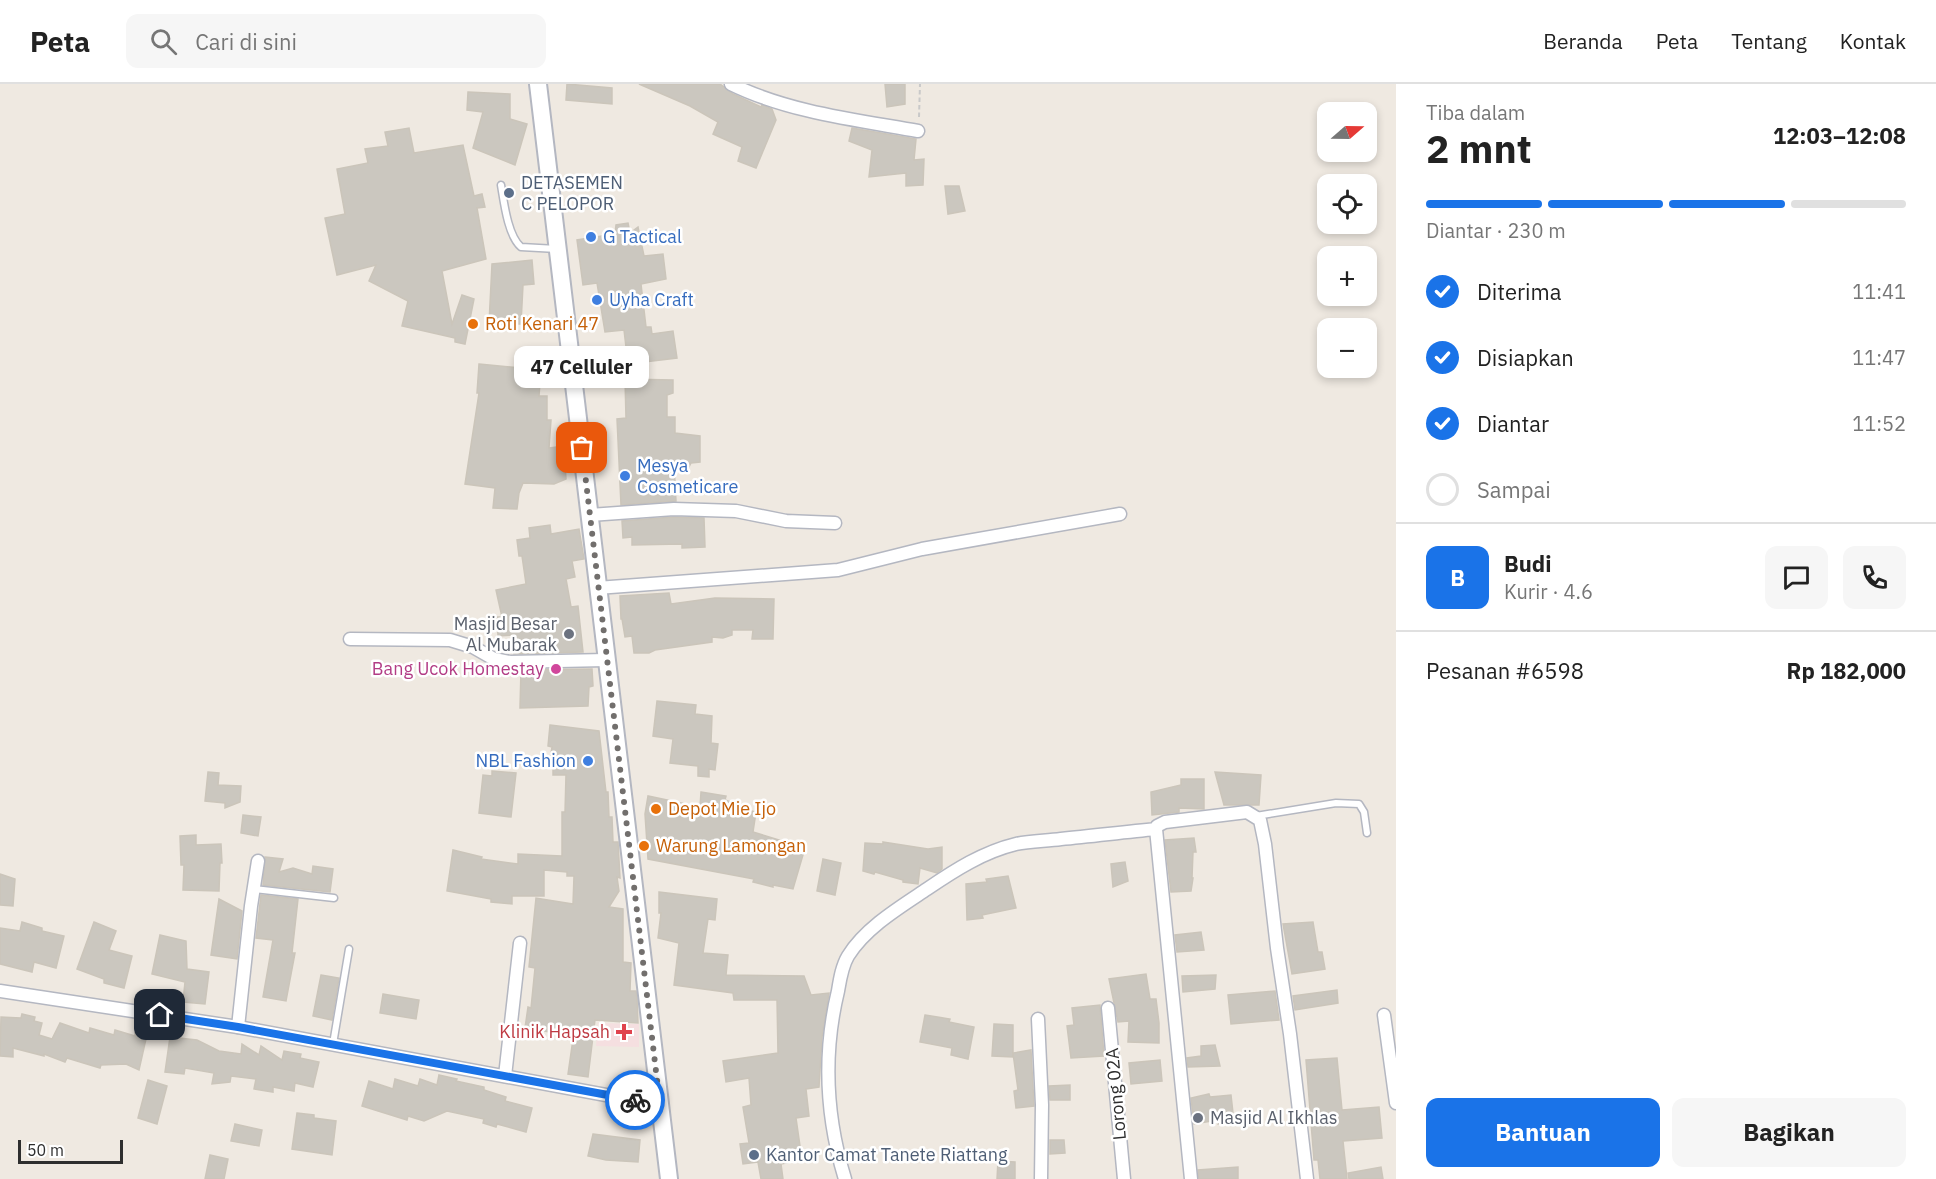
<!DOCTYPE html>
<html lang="id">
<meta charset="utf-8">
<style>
body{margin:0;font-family:"IBM Plex Sans",sans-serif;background:#f6f6f6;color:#222;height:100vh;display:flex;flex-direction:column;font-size:22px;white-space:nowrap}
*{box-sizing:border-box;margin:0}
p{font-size:20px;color:#767676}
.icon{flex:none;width:33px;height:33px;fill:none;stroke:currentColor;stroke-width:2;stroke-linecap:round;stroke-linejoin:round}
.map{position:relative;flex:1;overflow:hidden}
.sheet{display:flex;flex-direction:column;background:#fff;width:540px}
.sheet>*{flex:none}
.needle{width:39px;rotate:70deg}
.fabs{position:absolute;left:1317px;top:18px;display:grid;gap:12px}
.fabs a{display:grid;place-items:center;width:60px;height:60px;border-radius:12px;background:#fff;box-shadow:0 3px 9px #0003;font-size:30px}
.scale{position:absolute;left:18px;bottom:15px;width:105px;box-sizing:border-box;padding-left:6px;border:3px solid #2e2e2e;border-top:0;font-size:16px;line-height:21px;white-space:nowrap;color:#2e2e2e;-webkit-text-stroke:4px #fff;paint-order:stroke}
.pin{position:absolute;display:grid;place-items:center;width:51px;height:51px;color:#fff;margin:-26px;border-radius:12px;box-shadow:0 3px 9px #0006}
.courier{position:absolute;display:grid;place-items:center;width:60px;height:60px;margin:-30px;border:4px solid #1a73e8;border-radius:50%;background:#fff;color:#222;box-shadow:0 2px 8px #0007}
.bubble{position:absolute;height:42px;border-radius:12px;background:#fff;box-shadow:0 3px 9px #0003;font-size:20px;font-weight:700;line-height:42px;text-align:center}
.headline em{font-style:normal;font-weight:700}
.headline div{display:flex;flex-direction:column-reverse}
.headline{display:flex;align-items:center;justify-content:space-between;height:102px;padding:0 30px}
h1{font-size:39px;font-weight:700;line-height:45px}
.bar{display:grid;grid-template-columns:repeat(4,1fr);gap:9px 6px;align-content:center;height:72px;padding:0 30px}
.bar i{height:8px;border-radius:4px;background:#e0e0e0}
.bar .on{background:#1a73e8}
.bar p{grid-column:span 4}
.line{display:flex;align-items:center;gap:15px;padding:0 30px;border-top:2px solid #e0e0e0}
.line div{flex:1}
.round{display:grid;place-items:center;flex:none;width:63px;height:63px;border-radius:12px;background:#f6f6f6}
ol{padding:0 30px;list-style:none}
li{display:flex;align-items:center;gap:18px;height:66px}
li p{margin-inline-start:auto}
li .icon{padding:6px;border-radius:50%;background:#1a73e8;color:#fff;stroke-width:4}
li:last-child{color:#767676}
li i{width:33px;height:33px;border:3px solid #e0e0e0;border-radius:50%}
.cta{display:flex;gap:12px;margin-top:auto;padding:12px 30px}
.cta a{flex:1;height:69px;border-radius:12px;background:#1a73e8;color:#fff;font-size:24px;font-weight:700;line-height:69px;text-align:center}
.cta a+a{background:#f6f6f6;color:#222}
header{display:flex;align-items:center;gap:36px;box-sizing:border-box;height:84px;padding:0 30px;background:#fff;border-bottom:2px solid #e0e0e0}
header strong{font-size:28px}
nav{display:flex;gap:33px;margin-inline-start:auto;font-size:21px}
.search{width:420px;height:54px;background:#f6f6f6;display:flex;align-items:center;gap:15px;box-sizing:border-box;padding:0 21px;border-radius:12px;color:#767676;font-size:22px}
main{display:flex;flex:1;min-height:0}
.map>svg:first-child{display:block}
.medical{fill:#f5dfe0}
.building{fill:#cbc7bf;stroke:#cbc5ba;stroke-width:1.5}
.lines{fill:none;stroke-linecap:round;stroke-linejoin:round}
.lane-casing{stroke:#b4b7c1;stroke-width:9}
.street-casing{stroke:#b4b7c1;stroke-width:15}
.secondary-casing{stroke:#b4b7c1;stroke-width:20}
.path{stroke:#c9c9c9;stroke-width:2;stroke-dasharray:4.5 3;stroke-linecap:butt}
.lane{stroke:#fff;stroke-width:6}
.street{stroke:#fff;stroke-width:12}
.secondary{stroke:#fff;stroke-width:16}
.done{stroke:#726f6d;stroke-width:6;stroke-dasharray:0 10.8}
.route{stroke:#1a73e8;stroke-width:8}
.service-dot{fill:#5c6f8a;stroke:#fff;stroke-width:2}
.shop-dot{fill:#3f7fe0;stroke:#fff;stroke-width:2}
.food-dot{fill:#e8710a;stroke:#fff;stroke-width:2}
.worship-dot{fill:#6b7280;stroke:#fff;stroke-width:2}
.hotel-dot{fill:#d1479c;stroke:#fff;stroke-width:2}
.health-dot{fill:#e0444e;stroke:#fff;stroke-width:2}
.labels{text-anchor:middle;stroke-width:5;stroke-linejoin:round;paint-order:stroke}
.service-label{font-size:18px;fill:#4e5e75;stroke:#fff;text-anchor:start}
.shop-label{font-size:18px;fill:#366cbe;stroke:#fff;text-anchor:start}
.food-label{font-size:18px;fill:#c56008;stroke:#fff;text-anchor:start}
.worship-label{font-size:18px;fill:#5b616d;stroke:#fff;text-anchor:end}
.hotel-label{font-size:18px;fill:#b23c85;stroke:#fff;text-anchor:end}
.health-label{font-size:18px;fill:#be3a42;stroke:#fff;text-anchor:end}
.street-label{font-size:18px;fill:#2e2e2e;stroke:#fff}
</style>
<header>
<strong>Peta</strong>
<div class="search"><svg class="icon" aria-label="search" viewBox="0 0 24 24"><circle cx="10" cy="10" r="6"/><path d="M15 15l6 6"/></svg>Cari di sini</div>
<nav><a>Beranda</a><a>Peta</a><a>Tentang</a><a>Kontak</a></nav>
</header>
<main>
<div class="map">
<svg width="1396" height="1095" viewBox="0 0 1396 1095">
<rect width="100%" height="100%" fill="#efe9e1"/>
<polygon class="medical" points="598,939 639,940 639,963 596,962"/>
<g class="building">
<polygon points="567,0 612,4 612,20 566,16"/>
<polygon points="639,0 720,0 733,10 761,23 762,21 772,25 776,36 756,84 738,77 742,63 713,50 718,38 690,22"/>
<polygon points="885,0 905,0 905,20 887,23"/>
<polygon points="468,8 510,10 510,35 527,40 515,81 473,64 483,28 467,26"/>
<polygon points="409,44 414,69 463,61 474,112 482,110 485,123 477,124 486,175 442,187 452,240 462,211 474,215 465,260 455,258 455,254 402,242 408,217 369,197 376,181 337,191 325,134 345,130 337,85 368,79 365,65 388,62 385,48"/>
<polygon points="852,44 916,55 914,76 924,75 923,101 906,102 906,89 869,93 872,66 849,57"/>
<polygon points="945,102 959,102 965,127 948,130"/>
<polygon points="628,139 630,149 638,143 644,172 663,170 666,195 641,200 646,243 651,243 652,250 673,247 677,274 628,280 624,246 605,248 597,199 583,201 577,156 615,150 616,141"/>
<polygon points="532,176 534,200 523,201 521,240 489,240 492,180"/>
<polygon points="479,280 541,286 539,312 547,312 547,336 551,336 549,364 564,362 566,395 554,400 523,399 519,409 517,425 493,424 495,404 465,400 479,309 477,309"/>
<polygon points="625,295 673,296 673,309 667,311 667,333 675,333 675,349 700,352 700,378 691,379 689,383 674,381 676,417 621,421 617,335 626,334"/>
<polygon points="674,433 704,434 705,463 682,464 682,460 632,461 632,453 623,454 622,437"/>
<polygon points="550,441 551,450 579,445 584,475 572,477 575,493 566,495 571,523 578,522 583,568 514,570 512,551 498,552 497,533 502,533 496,506 526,500 522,472 519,472 517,456 530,454 529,444"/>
<polygon points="669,509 671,520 715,514 774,515 773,555 752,555 753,546 732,546 732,551 723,554 712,553 712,558 655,566 649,569 634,569 632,552 625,553 622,535 621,535 620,512"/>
<polygon points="592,585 593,602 589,603 588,622 520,624 521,586"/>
<polygon points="657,617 696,621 695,630 712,632 711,659 718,660 715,686 709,685 709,693 698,692 698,682 670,679 673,655 653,652"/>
<polygon points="550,641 599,647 606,708 608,708 609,733 612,733 613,758 618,758 620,794 617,793 619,807 609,823 623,825 623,878 631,879 630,907 636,907 637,915 638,939 595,936 588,993 568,990 573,955 562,953 563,950 525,944 528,923 531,924 535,884 529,883 536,814 573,820 574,792 567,792 567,788 544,786 544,812 512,812 512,820 491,818 491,815 447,807 453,766 482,773 481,775 518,780 518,770 562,772 562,728 565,728 566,691 553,691 553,676 550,675 552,663 548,662"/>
<polygon points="492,687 516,689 511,733 479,729 483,691 492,692"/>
<polygon points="208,688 219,689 218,701 241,702 240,718 225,724 225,719 205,717"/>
<polygon points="1215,688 1261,691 1259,721 1224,721"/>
<polygon points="1181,695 1204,695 1204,725 1179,724 1179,728 1152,731 1151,708 1181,701"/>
<polygon points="701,708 726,712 725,716 740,721 739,724 756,728 753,748 805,764 793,805 773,801 773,803 753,798 754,795 648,775 645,730 648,712 700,723"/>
<polygon points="243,731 261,733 258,752 241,749"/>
<polygon points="196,751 196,761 221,760 222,779 220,779 219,807 183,806 184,781 181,781 180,752"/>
<polygon points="1194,754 1196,768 1193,768 1192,794 1193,794 1191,807 1171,808 1165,756"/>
<polygon points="883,758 928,765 942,763 942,785 937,789 920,784 918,800 903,798 903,796 875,788 874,790 863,787 865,759 883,760"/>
<polygon points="265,773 283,775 279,788 293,784 312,790 313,782 333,785 330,808 263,801"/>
<polygon points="823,775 841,779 835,811 817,807"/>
<polygon points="1125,778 1128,797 1113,803 1111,780"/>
<polygon points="0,790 15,795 13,822 0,821"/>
<polygon points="1008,792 1016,824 982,831 983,834 967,836 966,800 987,798 986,795"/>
<polygon points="659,808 717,815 715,836 708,835 703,869 728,871 726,891 804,892 811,911 829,909 822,953 819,1003 806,1005 809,1032 796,1034 802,1076 781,1080 783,1095 761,1095 758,1078 743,1080 740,1060 749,1059 743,1023 751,1021 749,994 726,998 723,977 778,969 777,916 734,916 733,909 674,901 679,859 658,854 661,829 659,829"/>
<polygon points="261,811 298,815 292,869 295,869 286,917 263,913 273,856 256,854"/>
<polygon points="219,815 242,827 237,875 211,871"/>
<polygon points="22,838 42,844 42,847 64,852 56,884 34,878 32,888 0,880 0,844 20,847"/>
<polygon points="94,838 116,847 109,866 132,872 124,904 104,899 104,895 77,885"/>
<polygon points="1313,838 1318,868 1322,868 1325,885 1292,890 1283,840"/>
<polygon points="1201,848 1204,866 1177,868 1175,851"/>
<polygon points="160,851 186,857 187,885 209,888 205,920 183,918 185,898 152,890"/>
<polygon points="1146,890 1150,915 1156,915 1159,939 1159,959 1128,958 1129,937 1118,938 1109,895"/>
<polygon points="321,891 339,894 332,936 313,932"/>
<polygon points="1216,891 1215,905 1183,908 1182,892"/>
<polygon points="1337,906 1338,919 1295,926 1293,912"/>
<polygon points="1275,907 1279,936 1231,940 1228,911"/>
<polygon points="383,910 419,916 416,935 380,929"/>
<polygon points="1100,921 1104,972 1071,974 1067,942 1074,941 1072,924"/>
<polygon points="22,930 35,933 34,937 42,939 39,951 52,955 60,939 89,949 90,944 114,951 115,946 135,952 135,949 146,955 139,986 126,980 101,981 100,984 67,974 65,978 44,970 44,972 13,964 13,973 0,972 1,933 21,934"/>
<polygon points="925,931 950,935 949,938 974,943 968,975 951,971 952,964 920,958"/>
<polygon points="994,940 1013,941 1013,973 992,972"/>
<polygon points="170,953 197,956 219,967 241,970 242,960 259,971 261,962 282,976 284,967 301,970 300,974 319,978 313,1003 295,999 294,1007 273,1003 273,1008 254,1005 256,995 231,992 230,998 212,1000 214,989 185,984 184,990 165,988"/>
<polygon points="1215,961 1220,982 1188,983 1187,974 1201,972 1201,962"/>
<polygon points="1031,966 1034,1022 1016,1024 1014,1007 1018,1006 1013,969"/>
<polygon points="1337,974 1342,1026 1379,1023 1382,1054 1343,1057 1347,1095 1320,1095 1318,1076 1314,1076 1306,976"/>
<polygon points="1160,976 1162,997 1131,1000 1129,979"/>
<polygon points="439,991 457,995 456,997 484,1003 484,1006 506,1013 505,1017 532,1024 526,1048 497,1040 496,1043 483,1039 484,1035 447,1027 424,1037 408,1032 407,1036 362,1022 369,997 393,1005 395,995 418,1002 420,995 437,1001"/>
<polygon points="148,996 167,1002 157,1040 138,1034"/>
<polygon points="1070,1001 1070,1016 1050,1016 1049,1002"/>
<polygon points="1209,1010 1210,1013 1231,1011 1234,1038 1218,1040 1218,1036 1194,1040 1191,1014"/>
<polygon points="297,1029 314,1031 314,1034 336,1037 332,1071 292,1065"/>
<polygon points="235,1040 262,1046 259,1062 231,1057"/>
<polygon points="593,1050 640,1056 638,1078 606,1076 588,1072"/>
<polygon points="1050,1056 1064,1056 1065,1069 1050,1070"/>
<polygon points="210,1071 228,1075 224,1095 205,1095"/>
<polygon points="998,1077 1015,1078 1015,1095 997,1095"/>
<polygon points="1238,1083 1238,1095 1199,1095 1198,1086"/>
<polygon points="1381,1083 1383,1095 1349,1095 1348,1089"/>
</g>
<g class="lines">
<defs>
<g id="lane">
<path d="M 501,101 C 504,119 508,152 521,163 L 557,165"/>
<polyline points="1256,732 1336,719 1359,720 1364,728 1367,749"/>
<polyline points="254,805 334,814"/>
<polyline points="333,960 349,865"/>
</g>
<g id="street">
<path d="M 731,0 C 788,28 856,36 918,47"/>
<polyline points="590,431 674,425 736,427 786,437 835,439"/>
<polyline points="597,504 838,486 922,465 1120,430"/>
<polyline points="350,555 450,556 473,563 494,575 510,578 606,576"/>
<polyline points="1156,745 1191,1095"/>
<polyline points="0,907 238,943 660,1021"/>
<polyline points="1108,924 1124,1095"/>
<polyline points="1384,931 1396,1019"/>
<polyline points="1038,935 1042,1021 1041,1095"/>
<polyline points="238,943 251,822 258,777"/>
<polyline points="505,992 520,859"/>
<path d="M 845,1095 C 826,1033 823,969 838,907 C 840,895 842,882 848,872 C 865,844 900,823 927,805 C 955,786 983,768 1016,760 C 1030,757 1046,757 1061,755 C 1093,752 1124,748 1156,745 L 1157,742 L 1165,738 L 1247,728 L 1260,736 L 1265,760 L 1277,864 L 1290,950 L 1307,1095"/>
</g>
<polyline id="secondary" points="538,0 669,1095"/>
</defs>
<use href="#lane" class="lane-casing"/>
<use href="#street" class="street-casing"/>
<use href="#secondary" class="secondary-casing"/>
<polyline class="path" points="919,33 920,0"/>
<use href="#lane" class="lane"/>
<use href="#street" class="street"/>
<use href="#secondary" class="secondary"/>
</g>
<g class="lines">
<polyline class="done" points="582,364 660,1021 635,1016"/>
<polyline class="route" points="160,931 238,943 635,1016"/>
</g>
<g class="service-dot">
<circle cx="509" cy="109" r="6"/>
<circle cx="754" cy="1071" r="6"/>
</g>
<g class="shop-dot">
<circle cx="591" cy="153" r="6"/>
<circle cx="597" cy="216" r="6"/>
<circle cx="625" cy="392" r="6"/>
<circle cx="588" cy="677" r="6"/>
</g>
<g class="food-dot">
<circle cx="473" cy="240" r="6"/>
<circle cx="656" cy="725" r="6"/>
<circle cx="644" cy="762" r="6"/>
</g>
<g class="worship-dot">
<circle cx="569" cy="550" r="6"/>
<circle cx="1198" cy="1034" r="6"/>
</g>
<circle class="hotel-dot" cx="556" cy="585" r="6"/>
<path class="health-dot" d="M621 939h6v6h6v6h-6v6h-6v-6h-6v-6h6z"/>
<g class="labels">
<g class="service-label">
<text x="521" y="105">DETASEMEN<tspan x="521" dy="21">C PELOPOR</tspan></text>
<text x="766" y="1077">Kantor Camat Tanete Riattang</text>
</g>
<g class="shop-label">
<text x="603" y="159">G Tactical</text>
<text x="609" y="222">Uyha Craft</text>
<text x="637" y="388">Mesya<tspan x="637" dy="21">Cosmeticare</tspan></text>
<text x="576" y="683" text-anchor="end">NBL Fashion</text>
</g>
<g class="food-label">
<text x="485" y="246">Roti Kenari 47</text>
<text x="668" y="731">Depot Mie Ijo</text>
<text x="656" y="768">Warung Lamongan</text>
</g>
<g class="worship-label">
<text x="557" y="546">Masjid Besar<tspan x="557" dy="21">Al Mubarak</tspan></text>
<text x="1210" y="1040" text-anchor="start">Masjid Al Ikhlas</text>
</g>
<g class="hotel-label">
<text x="544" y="591">Bang Ucok Homestay</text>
</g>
<g class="health-label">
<text x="610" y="954">Klinik Hapsah</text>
</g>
<g class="street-label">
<text transform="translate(1116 1010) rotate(-95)" y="6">Lorong 02A</text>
</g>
</g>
</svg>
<div class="fabs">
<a><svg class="needle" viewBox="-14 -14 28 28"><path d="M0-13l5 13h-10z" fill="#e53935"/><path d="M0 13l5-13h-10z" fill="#767676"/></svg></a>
<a><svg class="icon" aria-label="locate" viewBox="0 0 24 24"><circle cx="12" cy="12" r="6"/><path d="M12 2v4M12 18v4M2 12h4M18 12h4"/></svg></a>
<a>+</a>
<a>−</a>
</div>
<div class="scale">50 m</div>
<div class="pin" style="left:582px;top:364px;background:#ea580c"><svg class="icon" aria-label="bag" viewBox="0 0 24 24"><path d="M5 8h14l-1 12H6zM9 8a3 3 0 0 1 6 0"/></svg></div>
<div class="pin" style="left:160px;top:931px;background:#1f2937"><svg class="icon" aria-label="home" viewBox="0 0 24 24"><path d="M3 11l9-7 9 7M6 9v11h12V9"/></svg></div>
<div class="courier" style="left:635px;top:1016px"><svg class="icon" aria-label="bike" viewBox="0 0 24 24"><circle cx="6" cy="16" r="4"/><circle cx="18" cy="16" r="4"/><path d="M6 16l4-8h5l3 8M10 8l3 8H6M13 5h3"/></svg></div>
<div class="bubble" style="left:514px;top:262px;width:135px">47 Celluler</div>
</div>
<section class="sheet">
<div class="headline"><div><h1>2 mnt</h1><p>Tiba dalam</p></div><em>12:03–12:08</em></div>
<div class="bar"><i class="on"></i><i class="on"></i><i class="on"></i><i></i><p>Diantar · 230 m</p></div>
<ol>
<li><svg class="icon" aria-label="check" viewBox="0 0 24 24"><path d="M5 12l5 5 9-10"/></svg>Diterima<p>11:41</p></li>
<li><svg class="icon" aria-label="check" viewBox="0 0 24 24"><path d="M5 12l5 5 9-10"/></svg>Disiapkan<p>11:47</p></li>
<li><svg class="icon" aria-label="check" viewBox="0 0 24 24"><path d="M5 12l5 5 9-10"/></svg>Diantar<p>11:52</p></li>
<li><i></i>Sampai</li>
</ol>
<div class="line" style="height:108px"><b class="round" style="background:#1a73e8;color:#fff">B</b><div><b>Budi</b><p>Kurir · 4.6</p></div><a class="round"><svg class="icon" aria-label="chat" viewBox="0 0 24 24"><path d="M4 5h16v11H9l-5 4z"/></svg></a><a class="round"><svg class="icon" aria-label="phone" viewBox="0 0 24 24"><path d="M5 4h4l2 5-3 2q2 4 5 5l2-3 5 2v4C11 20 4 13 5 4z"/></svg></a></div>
<div class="line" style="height:78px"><div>Pesanan #6598</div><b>Rp 182,000</b></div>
<div class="cta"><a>Bantuan</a><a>Bagikan</a></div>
</section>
</main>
